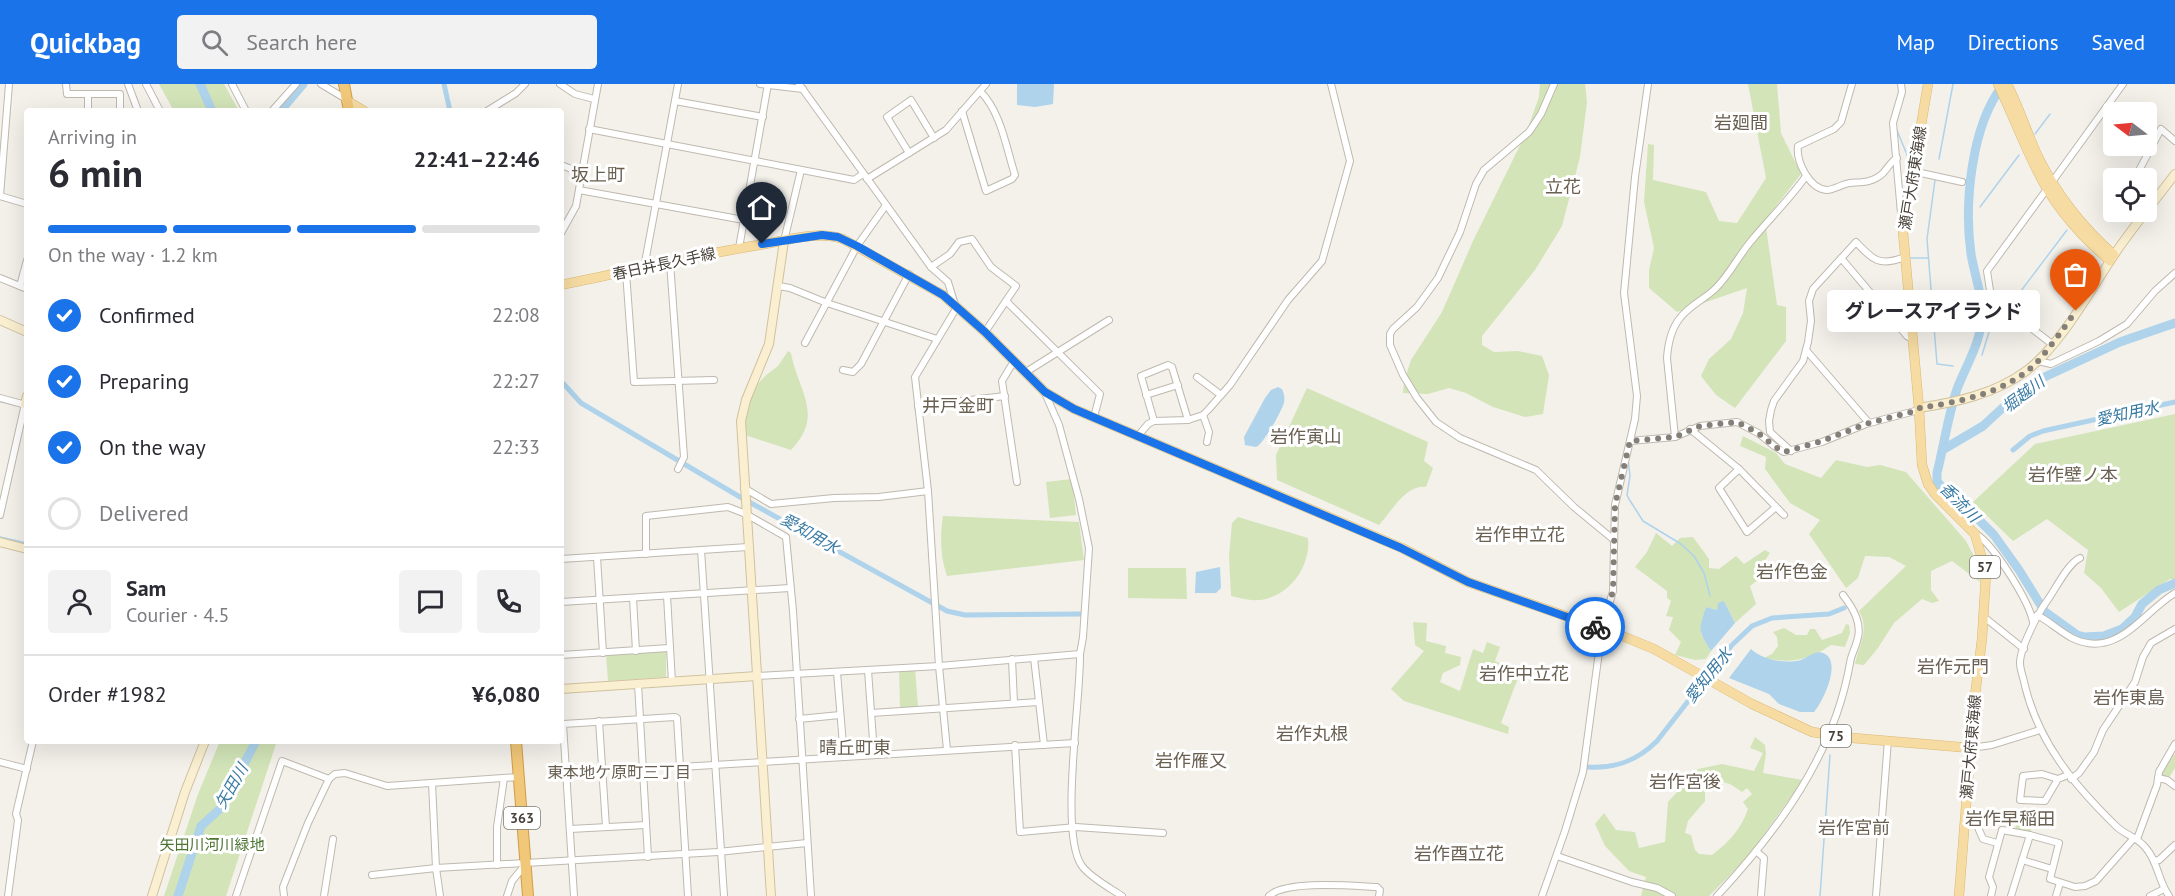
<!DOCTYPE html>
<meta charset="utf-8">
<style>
body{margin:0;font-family:"PT Sans","Noto Sans JP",sans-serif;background:#f2f2f3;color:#2b2b33;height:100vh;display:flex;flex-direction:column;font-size:22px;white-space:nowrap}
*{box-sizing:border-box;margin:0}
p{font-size:20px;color:#7c7c81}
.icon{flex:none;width:33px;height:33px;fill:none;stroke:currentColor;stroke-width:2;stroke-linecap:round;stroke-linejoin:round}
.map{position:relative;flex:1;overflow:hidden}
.panel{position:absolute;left:24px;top:24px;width:540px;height:636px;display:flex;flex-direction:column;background:#fff;border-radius:6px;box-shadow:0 6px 24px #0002}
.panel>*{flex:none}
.needle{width:39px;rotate:286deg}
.tools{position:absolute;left:2103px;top:18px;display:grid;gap:12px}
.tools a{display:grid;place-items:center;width:54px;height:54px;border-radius:6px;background:#fff;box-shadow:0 6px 24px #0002;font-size:30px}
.pin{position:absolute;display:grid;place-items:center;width:51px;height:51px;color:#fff;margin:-62px -26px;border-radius:50% 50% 50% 0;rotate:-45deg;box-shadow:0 0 6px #0007}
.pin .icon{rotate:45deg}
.courier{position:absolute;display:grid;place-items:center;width:60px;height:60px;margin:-30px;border:4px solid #1a73e8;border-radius:50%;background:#fff;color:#222;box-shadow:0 2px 8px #0007}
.bubble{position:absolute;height:42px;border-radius:6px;background:#fff;box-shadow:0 6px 24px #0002;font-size:20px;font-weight:700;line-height:42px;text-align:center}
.summary em{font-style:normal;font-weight:700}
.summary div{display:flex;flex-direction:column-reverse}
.summary{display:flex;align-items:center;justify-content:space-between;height:102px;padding:0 24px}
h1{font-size:39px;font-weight:700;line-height:45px}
.bar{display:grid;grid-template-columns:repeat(4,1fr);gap:9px 6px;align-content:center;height:72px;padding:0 24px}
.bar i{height:8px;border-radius:4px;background:#e1e1e2}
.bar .active{background:#1a73e8}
.bar p{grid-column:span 4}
.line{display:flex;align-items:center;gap:15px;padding:0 24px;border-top:2px solid #e1e1e2}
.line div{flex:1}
.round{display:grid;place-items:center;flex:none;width:63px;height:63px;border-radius:6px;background:#f2f2f3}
ol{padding:0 24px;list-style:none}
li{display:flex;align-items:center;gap:18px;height:66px}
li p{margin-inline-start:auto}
li .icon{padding:6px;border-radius:50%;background:#1a73e8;color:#fff;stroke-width:4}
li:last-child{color:#7c7c81}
li i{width:33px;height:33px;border:3px solid #e1e1e2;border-radius:50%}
header{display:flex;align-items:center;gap:36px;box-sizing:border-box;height:84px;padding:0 30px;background:#1a73e8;color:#fff}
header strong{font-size:28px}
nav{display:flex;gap:33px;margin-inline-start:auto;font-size:21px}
.search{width:420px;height:54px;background:#f2f2f3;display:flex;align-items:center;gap:15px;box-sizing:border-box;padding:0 21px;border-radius:6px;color:#7c7c81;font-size:22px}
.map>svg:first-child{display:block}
.green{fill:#d2e4b8;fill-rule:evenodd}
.water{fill:#aed3eb}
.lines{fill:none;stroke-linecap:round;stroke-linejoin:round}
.stream{stroke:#aed3eb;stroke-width:1.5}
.canal{stroke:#aed3eb;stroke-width:5}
.river{stroke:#aed3eb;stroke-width:9}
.street-casing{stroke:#bfb9af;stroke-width:8}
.secondary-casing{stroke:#d0c29f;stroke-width:10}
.primary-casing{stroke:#dab974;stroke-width:10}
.highway-casing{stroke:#d09c49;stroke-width:12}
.street{stroke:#fff;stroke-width:6}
.secondary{stroke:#faefd0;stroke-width:8}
.primary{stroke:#f6dca3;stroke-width:9}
.highway{stroke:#f1c779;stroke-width:10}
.done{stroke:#847f78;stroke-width:6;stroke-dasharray:0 10.8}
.route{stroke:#1a73e8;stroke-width:8}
.labels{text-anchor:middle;stroke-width:6;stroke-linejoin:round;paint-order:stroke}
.shield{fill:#fff;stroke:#7f7b75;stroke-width:1.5}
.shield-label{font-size:14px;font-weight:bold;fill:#48423a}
.street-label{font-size:15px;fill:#48423a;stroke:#fff}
.park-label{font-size:15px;fill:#4d7531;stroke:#fff}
.water-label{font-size:16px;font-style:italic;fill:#397aa3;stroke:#fff}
.neighbourhood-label{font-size:16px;fill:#6a6052;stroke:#fff}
.quarter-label{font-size:18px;fill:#6a6052;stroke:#fff}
</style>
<header>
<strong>Quickbag</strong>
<div class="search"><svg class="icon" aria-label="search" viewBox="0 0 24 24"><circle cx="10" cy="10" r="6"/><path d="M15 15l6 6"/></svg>Search here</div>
<nav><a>Map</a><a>Directions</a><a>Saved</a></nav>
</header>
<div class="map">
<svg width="2175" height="812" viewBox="0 0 2175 812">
<rect width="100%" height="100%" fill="#f4f1eb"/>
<g class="green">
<polygon points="159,0 224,0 239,27 174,27"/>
<polygon points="1540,0 1585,0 1587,18 1580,73 1562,142 1535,186 1482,252 1482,261 1494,268 1518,267 1542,272 1549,291 1543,330 1525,333 1493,323 1466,309 1449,304 1428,310 1403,309 1404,298 1411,276 1442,228 1473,157 1526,49 1539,13"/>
<polygon points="1748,0 1777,0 1781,49 1801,90 1765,136 1777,221 1786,223 1786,257 1735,324 1716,311 1701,292 1709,275 1731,255 1743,229 1747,204 1677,228 1649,204 1649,186 1654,164 1644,118 1648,60 1654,61 1653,96 1706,108 1719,137 1737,139 1766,94"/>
<path d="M 788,267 L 791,269 C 798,307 825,331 791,366 L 745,351 L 744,338 L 754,304 L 766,291 L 778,282 Z"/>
<path d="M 1307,304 L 1428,358 L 1424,377 L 1433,384 L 1426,403 C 1406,400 1391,428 1379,441 L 1277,396 L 1276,371 Z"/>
<polygon points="2175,330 2175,495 2170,495 2119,528 2101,504 2084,489 2088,466 2047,435 2013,457 1973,418 2035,360"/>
<path d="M 1743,352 L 1776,369 L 1785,380 L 1821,394 L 1836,376 L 1867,383 L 1880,381 L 1906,388 L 1966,457 L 1976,476 L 1980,498 L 1952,477 L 1931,487 L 1931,506 L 1939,517 L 1932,519 L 1922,515 L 1894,539 L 1878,564 L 1864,581 L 1855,580 C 1859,560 1870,547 1859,527 L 1906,482 L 1889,473 L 1865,472 L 1858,494 L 1846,504 L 1809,450 L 1820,436 L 1790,419 L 1765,385 L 1766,373 L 1740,362 Z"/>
<polygon points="1072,395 1076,431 1050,434 1046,398"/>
<path d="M 943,432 L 1079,438 L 1084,476 L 947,492 C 940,472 940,452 943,432 Z"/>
<path d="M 1238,433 L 1308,454 C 1311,483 1289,513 1259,516 C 1249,517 1241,514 1231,512 L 1229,472 L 1232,439 Z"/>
<polygon points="1656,449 1672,462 1680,454 1693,453 1709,475 1709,484 1719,485 1736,472 1744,480 1765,466 1770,469 1761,482 1763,492 1750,502 1756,520 1735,539 1724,517 1717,526 1706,523 1701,550 1711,567 1706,575 1695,576 1675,571 1681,558 1669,546 1673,533 1666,532 1671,517 1667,514 1667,507 1635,483 1647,468"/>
<polygon points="1128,484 1186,484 1187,515 1128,514"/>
<polygon points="1413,538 1427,539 1426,557 1446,562 1445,569 1461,573 1460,581 1443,589 1440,598 1460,607 1473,565 1483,569 1487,558 1500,563 1495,577 1509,583 1507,590 1518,594 1501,639 1509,643 1508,650 1404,617 1391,605 1424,567 1415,561"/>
<path d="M 1846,540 L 1849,541 L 1850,549 L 1845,563 L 1831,561 C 1809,576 1790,580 1764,574 L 1772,570 L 1778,562 L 1777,553 L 1773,548 L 1784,544 L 1796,551 L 1807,551 L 1810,545 L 1815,545 L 1822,556 L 1842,549 Z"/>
<polygon points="666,566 666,593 608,597 606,570"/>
<polygon points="915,584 918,623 900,624 899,585"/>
<path d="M 1755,653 L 1765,661 L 1766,670 L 1763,689 L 1803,696 L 1760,756 L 1742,779 L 1709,812 L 1641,812 L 1646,793 L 1629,787 L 1605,762 L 1595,740 L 1604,729 L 1616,746 L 1635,748 L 1639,764 L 1665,758 L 1668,718 L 1698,685 L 1722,680 L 1754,687 L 1763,669 L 1750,664 ZM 1714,696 L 1730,700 L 1742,708 L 1747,704 L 1752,710 L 1743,718 L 1748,725 C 1741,745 1729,758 1712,771 L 1699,770 L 1695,766 L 1691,751 L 1685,749 L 1688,737 L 1705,717 L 1705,705 Z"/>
<polygon points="220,657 277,657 226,812 164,812 198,710"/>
<polygon points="2172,669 2175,671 2175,684 2168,695 2160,692"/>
<polygon points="2017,735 2033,738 2030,749 2015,746"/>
</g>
<g class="water">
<polygon points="1017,0 1054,0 1053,20 1035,23 1017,21"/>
<path d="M 1278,303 L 1282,305 C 1284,310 1285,313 1284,319 C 1281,328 1264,359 1256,363 L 1245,361 L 1244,353 L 1265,314 L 1271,306 Z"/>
<polygon points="1220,483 1221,504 1216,509 1195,509 1196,488"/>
<path d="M 1724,517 L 1735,539 L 1711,567 C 1697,544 1699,547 1706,523 L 1717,526 L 1718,519 Z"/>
<path d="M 1751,565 C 1763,576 1784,580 1801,576 C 1807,574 1815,566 1823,569 C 1843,576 1823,618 1814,628 L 1800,628 L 1779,620 L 1769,610 L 1729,594 Z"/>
</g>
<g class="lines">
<g class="stream">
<polyline points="1896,44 1910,78"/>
<polyline points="2035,50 2050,30"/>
<polyline points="1939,75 1953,0"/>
<polyline points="1935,96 1927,155 1937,280 1953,282"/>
<polyline points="1962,96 1970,97"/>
<polyline points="1980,123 2019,71"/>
<polyline points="1911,174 1928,174"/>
<polyline points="2008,224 2067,146"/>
<polyline points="1982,271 1989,248 2005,228"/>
<polyline points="1628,375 1630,392 1627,411 1629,415 1643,437 1681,460 1694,472 1704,489 1710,512"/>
<polyline points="0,453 27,459"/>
<polyline points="1820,812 1830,671"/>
</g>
<g class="canal">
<polyline points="444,0 450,27"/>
<polyline points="561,297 581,319 740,413 947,527 965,531 1082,530"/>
<polyline points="2013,366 2030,352 2043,347 2175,318"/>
<path d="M 1587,683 C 1615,685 1637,677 1657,657 L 1732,561 L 1752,542 L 1772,534 L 1829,530 L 1844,524"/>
</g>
<g class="river">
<polyline points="200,0 212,27"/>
<path d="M 2004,0 C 1971,40 1964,120 1971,170 C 1975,194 1985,217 1981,241 C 1978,263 1965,284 1957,305 C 1948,332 1944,361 1937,389 L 1937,397 L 1943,405 L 1967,424 L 1994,451 L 2019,486 L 2045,528 L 2077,551 L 2085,553 L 2104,552 L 2122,545 L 2135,533 L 2142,520 L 2159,506 L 2175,499"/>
<polyline points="280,27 303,0"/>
<polyline points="1944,365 1983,342 2023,305 2038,296 2120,258 2175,239"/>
<polyline points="178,812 201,742 221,724 256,657"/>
</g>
<defs>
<g id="street">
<polyline points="66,0 67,10 120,10 120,27"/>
<polyline points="128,0 138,27"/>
<polyline points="146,0 160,27"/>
<polyline points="232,0 246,27"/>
<polyline points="321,0 346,15"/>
<polyline points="560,0 575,10 594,15"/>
<polyline points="760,0 803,5"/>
<polyline points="799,0 931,183 948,198 955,221"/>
<polyline points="1554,0 1541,30 1529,48 1484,86 1476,100 1460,148 1438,194 1417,223 1393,245 1390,250 1390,261 1403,291 1417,314 1436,338 1460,354 1536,386 1574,423 1614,456"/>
<path d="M 1852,0 L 1841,38 L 1834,45 L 1798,62 C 1796,77 1809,105 1827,106 C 1834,106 1842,100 1850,99 C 1861,98 1871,99 1881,91 C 1887,86 1890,78 1897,74"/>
<polyline points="1901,0 1902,8 1893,39 1901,129 1904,132"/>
<polyline points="88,10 88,27"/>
<polyline points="675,17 763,33"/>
<polyline points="272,27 296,0"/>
<polyline points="487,27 516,9 525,0"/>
<path d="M 962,27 L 986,107 L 1012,95 L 1015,91 C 1006,63 1001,28 980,7"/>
<polyline points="589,45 854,96 863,90"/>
<polyline points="909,69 887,33 911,16 934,54"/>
<polyline points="561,81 582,89"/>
<polyline points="1912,87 1962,98"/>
<polyline points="2135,94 2161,45 2175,57"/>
<polyline points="867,95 946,46 986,0"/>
<polyline points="2052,98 2123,0"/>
<polyline points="2146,104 2158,113"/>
<polyline points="2047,105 1987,187 1991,213 2052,260"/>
<polyline points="579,106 744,136"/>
<polyline points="0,112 9,0"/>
<polyline points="0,112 27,120"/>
<polyline points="561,149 576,122 598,0"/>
<polyline points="784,157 801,86"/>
<polyline points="739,164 768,0"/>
<polyline points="1841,174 1907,252 1912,255"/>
<polyline points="670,178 684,373 678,385"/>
<polyline points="931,183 950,170 959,158 972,155 991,183 1016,202 985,248"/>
<polyline points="644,184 678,0"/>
<polyline points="626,188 634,298 714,296"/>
<polyline points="0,194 27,205"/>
<polyline points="20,202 27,176"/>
<polyline points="778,202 790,204 827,219 937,255"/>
<polyline points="1007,218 1100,310 1094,333"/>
<polyline points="805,259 857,162 886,121"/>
<polyline points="1806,266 1869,339"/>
<polyline points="1014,277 1002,297 1017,398"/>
<polyline points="2038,277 2051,280 2099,257 2127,240 2155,207 2175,189"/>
<polyline points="843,286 853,288 861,280 909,190"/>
<polyline points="1026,288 1109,236"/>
<polyline points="1197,293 1221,311"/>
<path d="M 1045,309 L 1059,341 L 1079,415 L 1089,464 L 1083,553 L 1080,570 C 1081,614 1059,751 1082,782 C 1091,794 1110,804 1122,812"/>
<polyline points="1146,311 1178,301"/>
<polyline points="0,314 26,321"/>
<polyline points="918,322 1005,312"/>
<polyline points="1203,331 1209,348 1207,358"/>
<polyline points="1154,337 1141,292 1168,281 1172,283 1188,336"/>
<polyline points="1690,345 1739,385 1784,431"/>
<polyline points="1138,352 1148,340 1154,337 1188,336 1203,331 1208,326 1230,301 1288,216 1322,177 1350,77 1331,0"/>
<path d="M 1675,353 L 1667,274 C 1668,260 1671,245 1680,234 C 1690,221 1705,215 1716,204 C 1730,190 1739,171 1752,156 C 1770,134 1790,115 1806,92"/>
<polyline points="1630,357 1675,353 1700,342 1737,338 1758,349 1774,362 1784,368 1822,358 1866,340 1915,327 1919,324"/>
<path d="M 1791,367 L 1770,348 L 1769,337 L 1771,326 L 1774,317 L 1803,277 L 1808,258 L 1811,237 L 1809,217 L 1813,205 L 1856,158 C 1873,176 1879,183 1905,173"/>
<polyline points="1739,385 1719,404 1747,448 1776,423"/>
<polyline points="744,404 771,420 834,414 879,413 928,407"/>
<polyline points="0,431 25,320"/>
<path d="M 1976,450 C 1994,461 2029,517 2033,538"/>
<polyline points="701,466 724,812"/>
<polyline points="646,470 646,432 728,423 746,430 786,453 793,527 811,812"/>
<polyline points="597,473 603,569"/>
<path d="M 2080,474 C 2068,479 2055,506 2047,517 C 2038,529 2020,564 2020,579 C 2020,586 2024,595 2025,602 C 2039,659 2074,701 2116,742 C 2125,751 2137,753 2145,763 C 2158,777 2158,797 2169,812"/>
<polyline points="561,475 748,463"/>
<polyline points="667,512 672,598"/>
<polyline points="633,514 636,567"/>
<polyline points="561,518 790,504"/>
<path d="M 2037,531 C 2049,537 2059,547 2072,554 C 2117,576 2142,529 2175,509"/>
<polyline points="1984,533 2024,565"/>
<polyline points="561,571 669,564"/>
<polyline points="1034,574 1044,661"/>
<polyline points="1012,575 1014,619"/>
<polyline points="868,586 874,670"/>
<polyline points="837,588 844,673"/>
<polyline points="757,592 939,582 1080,570"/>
<polyline points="638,600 648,773"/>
<polyline points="871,629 1039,618"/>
<polyline points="799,635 840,631"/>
<polyline points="599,637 606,743"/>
<polyline points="1015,661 1020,748 1076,743 1163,749"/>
<polyline points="1971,664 1992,661 2040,646"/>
<polyline points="947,666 939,582 928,407 915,293 957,223"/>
<polyline points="0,678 27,685"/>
<polyline points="680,683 1075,659"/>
<polyline points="2158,694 2167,696 2175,702"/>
<polyline points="2058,695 2042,690 2023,692 2020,716 2045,717 2058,695 2068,691"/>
<polyline points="2071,695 2079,689 2094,668 2103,646 2135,598 2143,573 2151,559 2175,545"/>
<polyline points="432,699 436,784 440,812"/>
<polyline points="1964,738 1976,739 1983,755 1997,759"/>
<polyline points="570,745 646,741"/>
<polyline points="2137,755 2157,701 2159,688 2175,660"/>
<polyline points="1756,767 1764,774 1761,812"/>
<polyline points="1557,772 1632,798 1657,804 1672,812"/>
<polyline points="2022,776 2052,785"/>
<polyline points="2154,777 2159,776 2175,761"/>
<polyline points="497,781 497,743 504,694"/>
<polyline points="372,791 436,784 718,768 807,759"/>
<polyline points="8,812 18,736 16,730 33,657"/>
<polyline points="236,812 282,677 329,695"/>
<polyline points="284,812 283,803 308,739 329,695 335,690 345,689 387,702 519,693"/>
<polyline points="324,812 333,755"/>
<polyline points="507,812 512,797 525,781"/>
<polyline points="574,812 563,640 675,633 677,634 688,812"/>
<path d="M 1269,812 C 1286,796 1353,802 1377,803 L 1380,806 L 1379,812"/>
<polyline points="1542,812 1565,747 1583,688 1602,545 1613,507 1615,421 1635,335 1637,312 1624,209 1635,93 1648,0"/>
<path d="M 1717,812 C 1779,745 1834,671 1850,579 C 1851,571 1855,565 1857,557 C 1863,540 1853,524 1843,511"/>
<polyline points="1876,812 1888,656"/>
<polyline points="1991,812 1993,803 1989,793 2002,746 2030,751 2059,759 2050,795 2075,803 2085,802 2096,797 2134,754"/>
<polyline points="2011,812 2030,751"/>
<polyline points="2056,812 2060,799"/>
<polyline points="2150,812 2164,805"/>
</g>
<g id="secondary">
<polyline points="0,236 27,248"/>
<polyline points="25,320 27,312"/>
<path d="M 1919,324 C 1957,318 1995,310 2026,287 C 2059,263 2089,209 2112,174 C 2131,145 2154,118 2175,90"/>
<polyline points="0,458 27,465"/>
<polyline points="561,605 757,592"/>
<polyline points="152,812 185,708 205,657"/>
<polyline points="771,812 741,337 746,316 769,260 784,157"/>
</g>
<g id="primary">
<polyline points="1928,0 1903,148 1919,324 1922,381 1928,400 1935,410 1975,450 1986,489 1982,555 1974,620 1959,812"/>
<path d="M 1998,0 C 2012,29 2023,59 2038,88 C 2055,123 2081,152 2110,177"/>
<path d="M 2007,0 C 2019,23 2027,49 2038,73 C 2057,111 2082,143 2114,171"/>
<polyline points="346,16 364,27"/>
<path d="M 561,201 C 629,187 697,171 765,160 C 791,155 818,147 843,155 L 943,211 L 985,248 L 1045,308 L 1074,325 L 1402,464 L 1468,498 L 1620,551 L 1654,565 L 1752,620 L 1812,648 L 1853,654 L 1971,664"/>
</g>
<g id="highway">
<polyline points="344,0 349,27"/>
<polyline points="516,657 528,812"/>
</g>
</defs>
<use href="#street" class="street-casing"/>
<use href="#secondary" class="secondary-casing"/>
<use href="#primary" class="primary-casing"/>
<use href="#highway" class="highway-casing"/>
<use href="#street" class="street"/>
<use href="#secondary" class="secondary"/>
<use href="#primary" class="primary"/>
<use href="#highway" class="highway"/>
</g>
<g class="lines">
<path class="done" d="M 1595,543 L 1602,545 L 1613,507 L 1615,421 L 1630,357 L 1675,353 L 1700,342 L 1737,338 L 1758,349 L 1774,362 L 1784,368 L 1822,357 L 1869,339 L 1915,327 L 1919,324 C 1960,318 2010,308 2039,276 C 2052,261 2064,244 2076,227"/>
<polyline class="route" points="762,160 822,151 838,153 857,162 943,211 985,248 1045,308 1074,325 1401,464 1468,498 1595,543"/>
</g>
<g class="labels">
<g class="shield">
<rect x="1970" y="472" width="30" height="22" rx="4.5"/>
<rect x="1821" y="641" width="30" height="22" rx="4.5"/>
<rect x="504" y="723" width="36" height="22" rx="4.5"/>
</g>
<g class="shield-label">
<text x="1985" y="488">57</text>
<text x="1836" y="657">75</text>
<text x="522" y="739">363</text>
</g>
<g class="street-label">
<text transform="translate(1913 94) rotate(-81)" y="5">瀬戸大府東海線</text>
<text transform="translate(664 180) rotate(-12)" y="5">春日井長久手線</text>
<text transform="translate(1971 663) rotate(-85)" y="5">瀬戸大府東海線</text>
</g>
<g class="park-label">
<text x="212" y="766">矢田川河川緑地</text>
</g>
<g class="water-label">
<text transform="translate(2023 310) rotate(-37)" y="6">堀越川</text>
<text transform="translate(2127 329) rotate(-12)" y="6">愛知用水</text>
<text transform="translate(1960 418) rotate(45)" y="6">香流川</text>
<text transform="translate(810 449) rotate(30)" y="6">愛知用水</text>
<text transform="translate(1708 591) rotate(-51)" y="6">愛知用水</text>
<text transform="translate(231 702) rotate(-60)" y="6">矢田川</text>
</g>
<g class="neighbourhood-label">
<text x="619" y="694">東本地ケ原町三丁目</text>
</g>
<g class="quarter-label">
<text x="1741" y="45">岩廻間</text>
<text x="598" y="97">坂上町</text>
<text x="1563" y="109">立花</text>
<text x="958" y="328">井戸金町</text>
<text x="1306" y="359">岩作寅山</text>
<text x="2073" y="397">岩作壁ノ本</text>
<text x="1520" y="457">岩作申立花</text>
<text x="1792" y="494">岩作色金</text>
<text x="1953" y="589">岩作元門</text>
<text x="1524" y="596">岩作中立花</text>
<text x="2129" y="620">岩作東島</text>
<text x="1312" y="656">岩作丸根</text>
<text x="855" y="670">晴丘町東</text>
<text x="1191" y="683">岩作雁又</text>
<text x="1685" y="704">岩作宮後</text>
<text x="2010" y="741">岩作早稲田</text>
<text x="1854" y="750">岩作宮前</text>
<text x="1459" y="776">岩作酉立花</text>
</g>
</g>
</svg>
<div class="tools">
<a><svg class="needle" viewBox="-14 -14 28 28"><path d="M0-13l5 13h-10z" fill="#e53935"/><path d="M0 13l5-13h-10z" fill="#7c7c81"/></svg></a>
<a><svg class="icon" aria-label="locate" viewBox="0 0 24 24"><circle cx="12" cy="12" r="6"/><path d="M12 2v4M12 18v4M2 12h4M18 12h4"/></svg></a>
</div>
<div class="pin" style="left:2076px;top:227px;background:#ea580c"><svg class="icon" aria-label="bag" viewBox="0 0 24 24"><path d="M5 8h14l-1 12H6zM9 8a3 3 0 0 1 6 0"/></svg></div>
<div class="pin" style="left:762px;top:160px;background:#1f2937"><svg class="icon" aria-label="home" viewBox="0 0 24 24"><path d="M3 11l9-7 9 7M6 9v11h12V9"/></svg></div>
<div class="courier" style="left:1595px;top:543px"><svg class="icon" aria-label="bike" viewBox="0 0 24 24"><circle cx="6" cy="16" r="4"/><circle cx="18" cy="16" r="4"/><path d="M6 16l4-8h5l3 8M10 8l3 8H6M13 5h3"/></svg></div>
<div class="bubble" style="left:1827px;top:206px;width:213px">グレースアイランド</div>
<section class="panel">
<div class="summary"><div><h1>6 min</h1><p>Arriving in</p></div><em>22:41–22:46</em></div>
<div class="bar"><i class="active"></i><i class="active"></i><i class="active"></i><i></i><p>On the way · 1.2 km</p></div>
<ol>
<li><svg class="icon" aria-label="check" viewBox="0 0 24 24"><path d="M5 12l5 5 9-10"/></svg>Confirmed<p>22:08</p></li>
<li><svg class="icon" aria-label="check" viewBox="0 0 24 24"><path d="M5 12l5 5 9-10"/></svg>Preparing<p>22:27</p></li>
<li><svg class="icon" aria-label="check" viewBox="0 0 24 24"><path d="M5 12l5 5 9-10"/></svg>On the way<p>22:33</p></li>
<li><i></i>Delivered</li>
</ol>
<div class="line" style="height:108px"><a class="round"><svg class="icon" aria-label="person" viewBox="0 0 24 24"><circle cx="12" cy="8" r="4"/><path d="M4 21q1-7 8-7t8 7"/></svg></a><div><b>Sam</b><p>Courier · 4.5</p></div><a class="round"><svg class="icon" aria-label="chat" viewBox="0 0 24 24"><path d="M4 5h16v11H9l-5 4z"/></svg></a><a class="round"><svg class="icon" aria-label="phone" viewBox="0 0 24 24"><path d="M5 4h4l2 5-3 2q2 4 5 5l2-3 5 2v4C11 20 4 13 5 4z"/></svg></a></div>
<div class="line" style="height:78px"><div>Order #1982</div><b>¥6,080</b></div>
</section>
</div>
